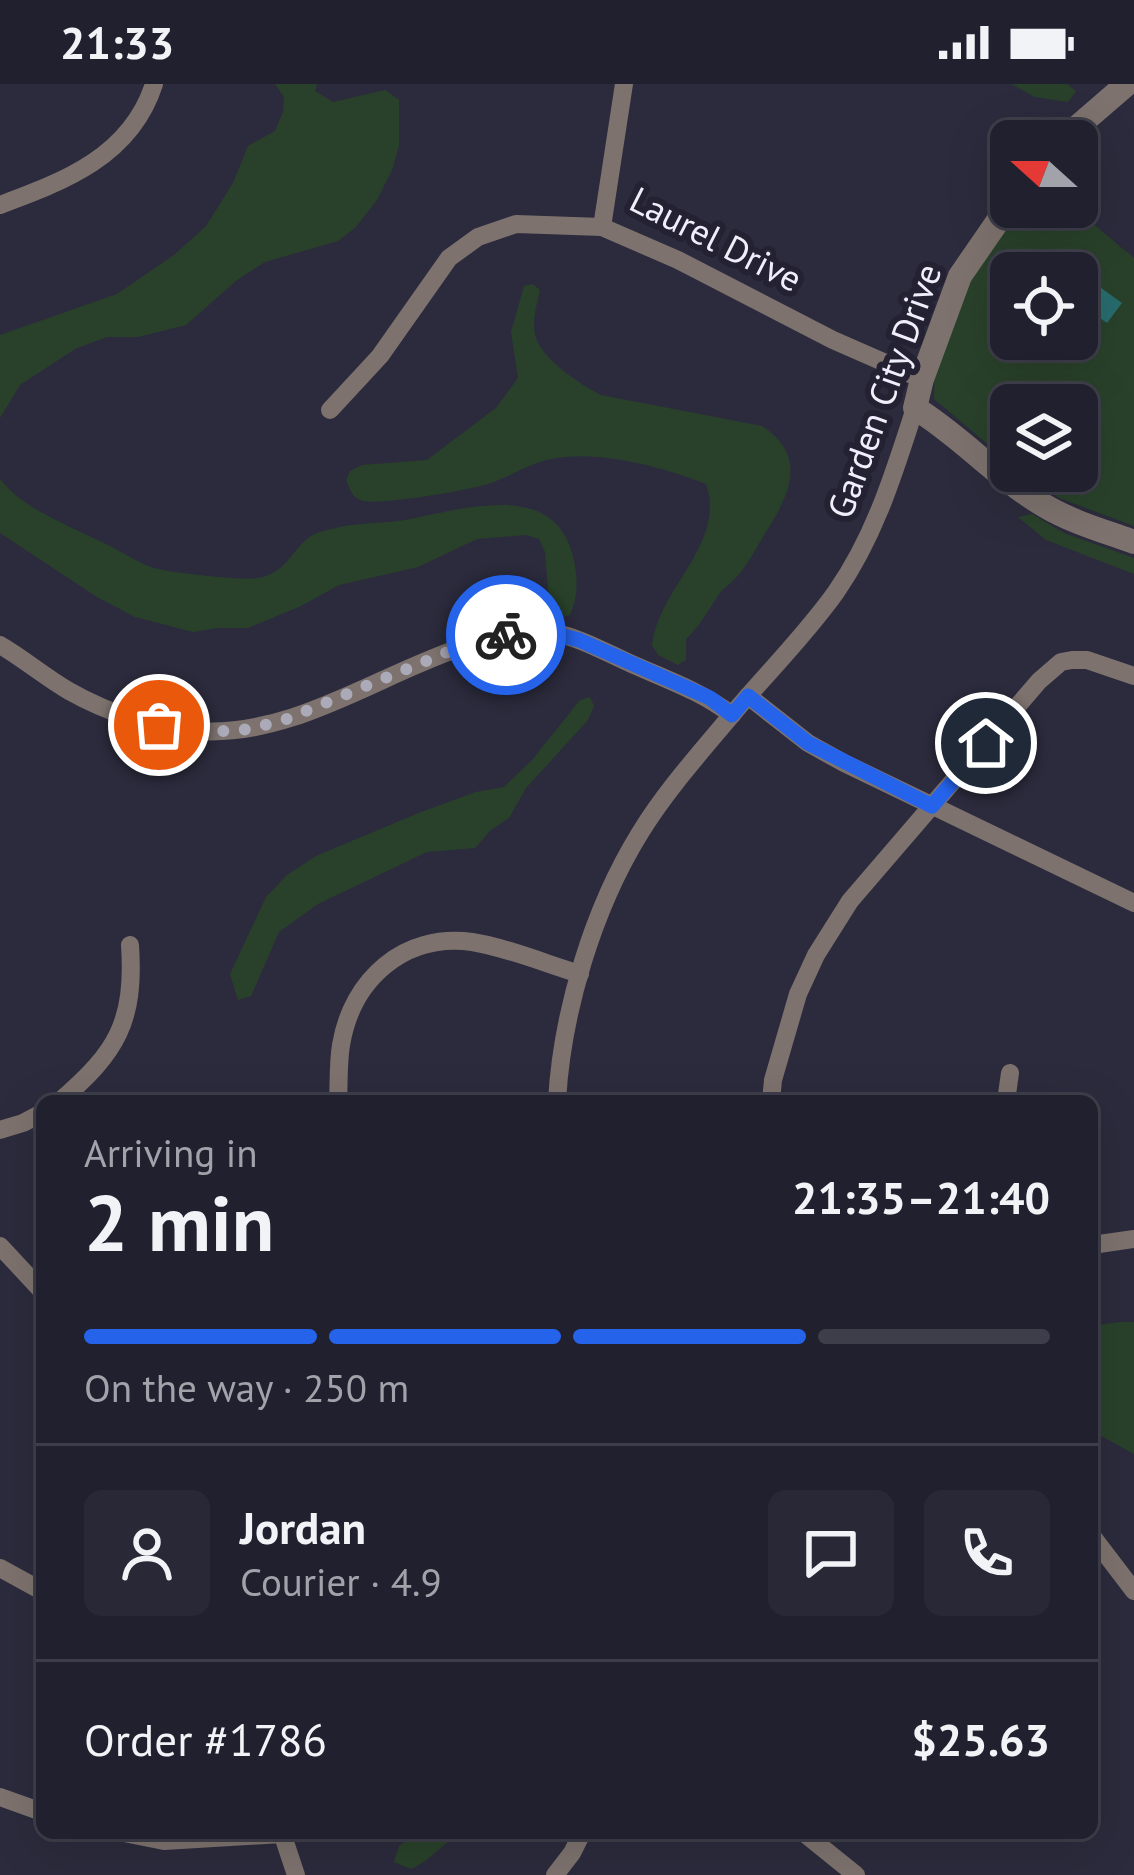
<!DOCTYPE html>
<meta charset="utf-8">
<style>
body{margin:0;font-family:"PT Sans",sans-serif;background:#292836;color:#f1f3f6;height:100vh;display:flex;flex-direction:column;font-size:45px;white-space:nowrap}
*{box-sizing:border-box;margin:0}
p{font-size:39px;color:#a2a3aa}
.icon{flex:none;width:66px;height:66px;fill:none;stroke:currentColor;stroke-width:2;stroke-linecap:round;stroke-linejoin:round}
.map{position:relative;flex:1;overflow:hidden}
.sheet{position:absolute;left:36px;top:1011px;width:1062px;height:744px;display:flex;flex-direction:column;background:#21202e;border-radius:18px;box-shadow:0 12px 48px #0002,0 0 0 3px #3e3e4a}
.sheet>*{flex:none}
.needle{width:78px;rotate:291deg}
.tools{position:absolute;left:990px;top:36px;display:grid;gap:24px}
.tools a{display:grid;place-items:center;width:108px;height:108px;border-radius:18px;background:#21202e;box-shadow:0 12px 48px #0002,0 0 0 3px #3e3e4a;font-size:60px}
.pin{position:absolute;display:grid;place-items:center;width:102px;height:102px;color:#fff;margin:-51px;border:6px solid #fff;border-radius:50%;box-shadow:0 3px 12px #0007}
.courier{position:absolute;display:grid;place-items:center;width:120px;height:120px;margin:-60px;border:9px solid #2563eb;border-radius:50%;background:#fff;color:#222;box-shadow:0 3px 15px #0007}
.head em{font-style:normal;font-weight:700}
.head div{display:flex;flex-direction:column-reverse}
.head{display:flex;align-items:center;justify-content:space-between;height:204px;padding:0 48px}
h1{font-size:78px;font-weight:700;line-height:90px}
.bar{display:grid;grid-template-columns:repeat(4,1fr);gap:18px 12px;align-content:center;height:144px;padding:0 48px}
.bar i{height:15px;border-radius:9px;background:#3e3e4a}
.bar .selected{background:#2563eb}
.bar p{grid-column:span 4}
.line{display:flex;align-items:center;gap:30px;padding:0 48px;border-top:3px solid #3e3e4a}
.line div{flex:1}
.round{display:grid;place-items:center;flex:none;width:126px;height:126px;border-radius:18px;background:#292836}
.status{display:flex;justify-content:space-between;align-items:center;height:84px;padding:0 60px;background:#21202e;direction:ltr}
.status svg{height:33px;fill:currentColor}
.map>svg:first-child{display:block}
.green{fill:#29412a;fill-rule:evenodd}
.water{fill:#286c6e}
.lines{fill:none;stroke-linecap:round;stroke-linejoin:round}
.minor{stroke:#7d726e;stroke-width:18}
.tertiary{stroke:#7d726e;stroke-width:24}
.done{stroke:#abaab8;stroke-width:12;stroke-dasharray:0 21.6}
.route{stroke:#2563eb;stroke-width:15}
.labels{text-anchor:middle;stroke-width:12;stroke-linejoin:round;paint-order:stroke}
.street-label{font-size:36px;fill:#efeefa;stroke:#232132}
</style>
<div class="status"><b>21:33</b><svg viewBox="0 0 49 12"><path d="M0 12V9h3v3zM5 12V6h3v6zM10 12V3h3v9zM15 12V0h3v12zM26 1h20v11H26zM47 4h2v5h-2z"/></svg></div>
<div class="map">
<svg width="1134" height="1791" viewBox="0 0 1134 1791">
<rect width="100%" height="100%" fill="#2c2b3d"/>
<g class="green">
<polygon points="275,0 317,0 315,7 333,18 385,6 399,16 399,62 392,86 377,116 355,144 338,157 265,178 237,196 186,241 138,253 107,253 75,265 20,301 0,334 0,251 117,210 174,171 206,142 233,99 248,62 275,47 283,28 284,13"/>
<polygon points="1011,0 1067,0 1076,7 1068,18 1035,13"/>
<path d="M 1023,123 L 1073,123 L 1134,174 L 1134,442 L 1059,414 L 1019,387 L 1077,387 L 1077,321 L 1011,321 L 1011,380 L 934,315 L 935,279 L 964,199 ZM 1011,189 L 1077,189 L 1077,255 L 1011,255 Z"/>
<path d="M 533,200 L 540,206 C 537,220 531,239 536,254 C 543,276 581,301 601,311 L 762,342 C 808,372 790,410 766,448 C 757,462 750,477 740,489 C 734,497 726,502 720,509 C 708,526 701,541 686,555 L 686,576 L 678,581 L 658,571 L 652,561 C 658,505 727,459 706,400 C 664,383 597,365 551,375 C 530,379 511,392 491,399 C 472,406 381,421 363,417 C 352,414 350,405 346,396 L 350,387 L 362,381 L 427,376 L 496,324 L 518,294 L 511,248 L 524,202 Z"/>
<path d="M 0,395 C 25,427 73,443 108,461 C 124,469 141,481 158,485 C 175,489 243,497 258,494 C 286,489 290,469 307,455 C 313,449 324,447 332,445 C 355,438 381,440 405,436 C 459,426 552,395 572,469 C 578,490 579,511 570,531 L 558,535 L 550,530 L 545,468 L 539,455 L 526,451 L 477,455 L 418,483 L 339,501 L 301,522 L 248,544 L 218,544 L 193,548 L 135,533 L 97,513 L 0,449 Z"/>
<polygon points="1032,430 1064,449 1134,474 1134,490 1046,456 1018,433"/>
<polygon points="590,613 594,622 588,636 526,704 509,734 491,746 475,764 427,768 318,820 279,848 251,912 238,916 230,890 266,813 287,791 316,772 421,728 476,708 504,703 532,676 580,616"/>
<polygon points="1119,1238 1134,1238 1134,1370 1092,1347 1092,1242"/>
<polygon points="416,1749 458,1749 424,1778 411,1785 394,1778 399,1762"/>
</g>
<polygon class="water" points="1079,188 1122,219 1107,239 1077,218"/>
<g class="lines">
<g class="minor">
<path d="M 0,121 C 65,97 131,72 154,0"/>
<polyline points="602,143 624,0"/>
<polyline points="330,326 380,272 449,174 478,153 516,140 602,143 678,176 833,256 922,295"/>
<path d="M 0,561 C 24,575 45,593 69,607 C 108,629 154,644 199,647 C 295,653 380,589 468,561 C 493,553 522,545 549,548 C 578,552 607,569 634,581 C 668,596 702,608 732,631"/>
<polyline points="748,612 808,659 844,679 1134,819"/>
<path d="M 60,1017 C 117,968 135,938 130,861"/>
<path d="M 338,1017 C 339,999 338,979 341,961 C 352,895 404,849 472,858 C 505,863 547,880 580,890"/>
<path d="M 557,1017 C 562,928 593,825 640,749 C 665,708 699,670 730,633 C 765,591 804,553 836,508 C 875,452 894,389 915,324"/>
<polyline points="771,1017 773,996 798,910 816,871 850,817 1039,597 1061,578 1072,576 1087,576 1134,592"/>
<polyline points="1006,1017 1010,989"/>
<polyline points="0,1046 23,1039 42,1029"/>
<polyline points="1092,1161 1134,1155"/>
<polyline points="0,1162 42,1207"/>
<polyline points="1092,1452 1134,1507"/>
<polyline points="0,1484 42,1507"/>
<polyline points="0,1713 42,1728"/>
<polyline points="124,1749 164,1757 282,1750"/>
<polyline points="282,1749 296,1791"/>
<polyline points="804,1749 856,1791"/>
<polyline points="555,1791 572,1769 582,1749"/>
</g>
<g class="tertiary">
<polyline points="1061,57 1127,0"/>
<path d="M 1011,118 L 960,192 L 922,295 L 915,324 C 961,352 998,395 1045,422 C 1072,438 1104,447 1134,458"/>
</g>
</g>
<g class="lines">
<polyline class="done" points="159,641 199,647 238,647 282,637 450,567 506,551"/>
<polyline class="route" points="506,551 548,548 579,556 710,614 732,631 748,612 808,659 932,722 986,659"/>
</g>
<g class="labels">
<g class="street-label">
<text transform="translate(716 155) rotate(27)" y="13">Laurel Drive</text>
<text transform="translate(884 307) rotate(-70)" y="13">Garden City Drive</text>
</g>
</g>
</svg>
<div class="tools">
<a><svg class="needle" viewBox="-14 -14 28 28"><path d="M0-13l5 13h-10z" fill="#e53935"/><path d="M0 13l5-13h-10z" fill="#a2a3aa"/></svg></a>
<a><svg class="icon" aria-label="locate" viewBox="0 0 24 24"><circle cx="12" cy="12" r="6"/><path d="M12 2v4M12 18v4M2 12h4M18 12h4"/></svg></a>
<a><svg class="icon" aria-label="layers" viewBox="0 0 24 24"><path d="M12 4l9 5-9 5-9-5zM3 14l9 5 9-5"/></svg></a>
</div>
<div class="pin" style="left:159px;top:641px;background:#ea580c"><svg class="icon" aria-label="bag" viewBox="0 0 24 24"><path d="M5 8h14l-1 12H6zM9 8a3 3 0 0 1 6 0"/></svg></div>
<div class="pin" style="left:986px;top:659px;background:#1f2937"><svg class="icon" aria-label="home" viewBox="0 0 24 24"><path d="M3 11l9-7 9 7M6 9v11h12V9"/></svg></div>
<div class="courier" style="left:506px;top:551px"><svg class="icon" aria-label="bike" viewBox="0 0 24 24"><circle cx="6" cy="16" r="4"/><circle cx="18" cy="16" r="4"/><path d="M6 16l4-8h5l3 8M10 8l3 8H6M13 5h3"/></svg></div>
<section class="sheet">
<div class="head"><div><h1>2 min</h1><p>Arriving in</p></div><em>21:35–21:40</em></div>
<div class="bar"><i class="selected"></i><i class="selected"></i><i class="selected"></i><i></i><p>On the way · 250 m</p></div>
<div class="line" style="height:216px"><a class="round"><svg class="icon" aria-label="person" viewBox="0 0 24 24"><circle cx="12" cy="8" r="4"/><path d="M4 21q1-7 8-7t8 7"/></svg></a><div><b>Jordan</b><p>Courier · 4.9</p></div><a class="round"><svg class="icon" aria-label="chat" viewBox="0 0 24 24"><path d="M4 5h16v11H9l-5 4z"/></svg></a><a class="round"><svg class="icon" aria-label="phone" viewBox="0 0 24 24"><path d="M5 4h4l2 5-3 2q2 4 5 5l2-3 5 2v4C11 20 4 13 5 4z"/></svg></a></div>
<div class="line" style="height:156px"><div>Order #1786</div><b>$25.63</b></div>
</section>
</div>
